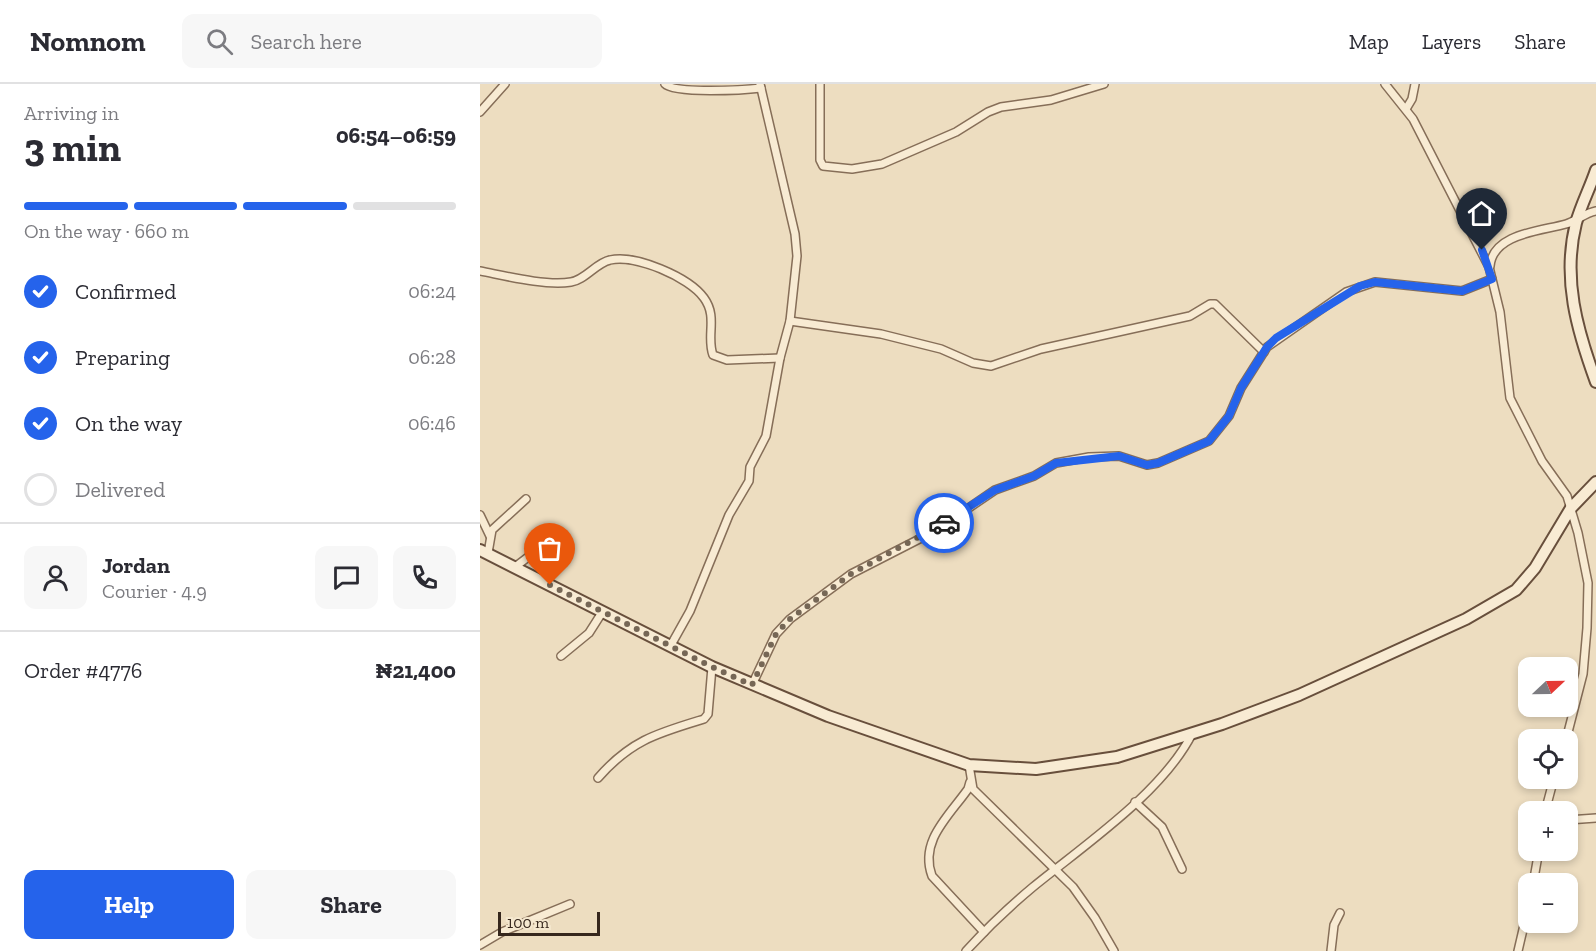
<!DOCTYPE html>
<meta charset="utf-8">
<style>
body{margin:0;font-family:"Zilla Slab",serif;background:#f7f7f7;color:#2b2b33;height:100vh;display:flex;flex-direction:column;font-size:22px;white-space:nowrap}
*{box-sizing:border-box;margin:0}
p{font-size:20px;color:#7c7c81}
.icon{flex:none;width:33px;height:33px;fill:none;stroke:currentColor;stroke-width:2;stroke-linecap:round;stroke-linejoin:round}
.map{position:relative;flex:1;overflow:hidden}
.sheet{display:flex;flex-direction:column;background:#fff;width:480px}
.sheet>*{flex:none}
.needle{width:39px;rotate:68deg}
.buttons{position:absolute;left:1038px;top:573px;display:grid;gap:12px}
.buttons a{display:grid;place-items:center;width:60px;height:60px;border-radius:12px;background:#fff;box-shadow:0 3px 9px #0003;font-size:30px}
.scale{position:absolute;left:18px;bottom:15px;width:102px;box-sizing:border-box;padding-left:6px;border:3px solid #36271d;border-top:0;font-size:16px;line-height:21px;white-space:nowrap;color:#36271d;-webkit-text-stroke:4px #f5e8cf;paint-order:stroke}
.pin{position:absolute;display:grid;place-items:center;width:51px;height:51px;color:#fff;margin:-62px -26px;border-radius:50% 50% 50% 0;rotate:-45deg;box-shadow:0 0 6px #0007}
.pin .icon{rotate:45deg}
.courier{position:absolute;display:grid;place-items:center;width:60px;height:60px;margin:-30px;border:4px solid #2563eb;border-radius:50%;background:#fff;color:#222;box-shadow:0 2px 8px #0007}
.head em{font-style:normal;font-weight:700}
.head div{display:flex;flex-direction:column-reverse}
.head{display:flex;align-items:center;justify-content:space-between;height:102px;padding:0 24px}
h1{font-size:39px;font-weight:700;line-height:45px}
.bar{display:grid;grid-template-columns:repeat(4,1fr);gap:9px 6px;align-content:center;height:72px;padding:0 24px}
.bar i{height:8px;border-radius:4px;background:#e1e1e2}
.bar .on{background:#2563eb}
.bar p{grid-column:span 4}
.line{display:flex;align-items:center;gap:15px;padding:0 24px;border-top:2px solid #e1e1e2}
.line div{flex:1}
.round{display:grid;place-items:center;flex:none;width:63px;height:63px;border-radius:12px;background:#f7f7f7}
ol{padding:0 24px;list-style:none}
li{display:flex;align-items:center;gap:18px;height:66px}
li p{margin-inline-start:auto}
li .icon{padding:6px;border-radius:50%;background:#2563eb;color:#fff;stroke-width:4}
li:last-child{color:#7c7c81}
li i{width:33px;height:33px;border:3px solid #e1e1e2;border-radius:50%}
.cta{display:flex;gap:12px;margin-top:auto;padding:12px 24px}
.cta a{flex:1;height:69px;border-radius:12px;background:#2563eb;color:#fff;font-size:24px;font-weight:700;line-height:69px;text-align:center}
.cta a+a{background:#f7f7f7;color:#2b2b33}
header{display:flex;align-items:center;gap:36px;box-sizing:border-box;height:84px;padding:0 30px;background:#fff;border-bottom:2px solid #e1e1e2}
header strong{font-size:28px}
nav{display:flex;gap:33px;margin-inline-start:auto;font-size:21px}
.search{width:420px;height:54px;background:#f7f7f7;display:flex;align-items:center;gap:15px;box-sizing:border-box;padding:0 21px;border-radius:12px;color:#7c7c81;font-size:22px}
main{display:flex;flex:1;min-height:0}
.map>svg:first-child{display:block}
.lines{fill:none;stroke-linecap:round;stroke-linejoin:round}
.street-casing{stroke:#866e58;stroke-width:10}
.secondary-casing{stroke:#684f3c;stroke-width:14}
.street{stroke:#f8ebd3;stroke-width:7}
.secondary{stroke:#f8ebd3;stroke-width:10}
.done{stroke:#766756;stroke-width:6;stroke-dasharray:0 10.8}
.route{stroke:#2563eb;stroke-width:8}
</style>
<header>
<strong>Nomnom</strong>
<div class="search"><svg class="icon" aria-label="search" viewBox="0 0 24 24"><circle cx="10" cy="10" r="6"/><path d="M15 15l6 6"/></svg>Search here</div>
<nav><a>Map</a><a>Layers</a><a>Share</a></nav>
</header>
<main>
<section class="sheet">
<div class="head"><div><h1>3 min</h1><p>Arriving in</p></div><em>06:54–06:59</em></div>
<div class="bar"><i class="on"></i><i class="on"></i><i class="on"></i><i></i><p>On the way · 660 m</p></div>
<ol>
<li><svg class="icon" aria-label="check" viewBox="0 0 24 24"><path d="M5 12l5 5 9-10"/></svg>Confirmed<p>06:24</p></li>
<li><svg class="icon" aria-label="check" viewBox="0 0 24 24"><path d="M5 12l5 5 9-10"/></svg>Preparing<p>06:28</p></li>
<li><svg class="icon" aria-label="check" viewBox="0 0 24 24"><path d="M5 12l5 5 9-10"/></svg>On the way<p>06:46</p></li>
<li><i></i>Delivered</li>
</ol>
<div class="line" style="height:108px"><a class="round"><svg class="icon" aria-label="person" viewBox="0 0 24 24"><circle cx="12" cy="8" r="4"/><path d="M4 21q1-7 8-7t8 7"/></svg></a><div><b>Jordan</b><p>Courier · 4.9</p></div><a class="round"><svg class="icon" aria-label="chat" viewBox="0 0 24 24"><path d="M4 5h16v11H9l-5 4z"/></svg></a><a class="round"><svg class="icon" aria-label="phone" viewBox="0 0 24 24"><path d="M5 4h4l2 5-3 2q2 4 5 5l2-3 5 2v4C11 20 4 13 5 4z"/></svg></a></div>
<div class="line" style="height:78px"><div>Order #4776</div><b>₦21,400</b></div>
<div class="cta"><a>Help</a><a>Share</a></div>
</section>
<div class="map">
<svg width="1116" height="867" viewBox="0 0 1116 867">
<rect width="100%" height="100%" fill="#edddc0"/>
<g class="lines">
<defs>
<g id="street">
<path d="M 185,0 C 194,10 265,6 281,4"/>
<polyline points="340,0 340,76 343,82 372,85 402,80 476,48 508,28 521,23 571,16 624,0"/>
<polyline points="905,0 933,35 1009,183 1020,228 1030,314 1062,377 1087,412 1098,449 1108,499 1107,544 1103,590 1086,656"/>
<polyline points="926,25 932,15 935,0"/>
<polyline points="0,28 25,0"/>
<path d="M 1010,182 C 1013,149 1062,147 1086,140 C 1097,137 1105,129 1116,127"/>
<path d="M 0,187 C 26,192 65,202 91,198 C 105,196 116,179 130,176 C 155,170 209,193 224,214 C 238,233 226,252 233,271 L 247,276 L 300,274"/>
<polyline points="310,237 401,250 461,265 493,279 511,282 561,265 710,232 730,220 735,220 784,268"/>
<polyline points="0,431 10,452"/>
<polyline points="8,469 12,446 46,415"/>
<polyline points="35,483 77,451"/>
<polyline points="191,561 210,527 249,431 269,397 270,383 286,352 300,274 310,237 317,172 315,150 280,0"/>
<polyline points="81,572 109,549 123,527"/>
<polyline points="272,601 296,550 310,535 371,490 455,447 515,406 554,392 576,379 609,373 639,372 667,381 678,379 729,357 749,332 761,304 787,263 866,208 895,198 982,207 1012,195"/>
<polyline points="489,681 493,705 593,803 615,834 634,867"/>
<path d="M 118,694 C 151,656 178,649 224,635 L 228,630 L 232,583"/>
<path d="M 490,698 L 488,705 C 469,732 439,757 452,792 L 504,848"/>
<polyline points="655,718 682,743 702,785"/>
<polyline points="1065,728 1074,694"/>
<polyline points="1088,736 1116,734"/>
<polyline points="1053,800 1059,766"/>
<polyline points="0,861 22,848 90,820"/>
<path d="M 486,867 C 507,844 529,823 553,803 C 603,762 682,709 712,650"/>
<polyline points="851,867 854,841 860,829"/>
<polyline points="1038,867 1048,824"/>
</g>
<g id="secondary">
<path d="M 1116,86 C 1110,104 1101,121 1096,139 C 1082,194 1097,246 1116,298"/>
<polyline points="0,466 232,583 348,632 489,681 556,685 637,673 742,640 819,611 986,535 1036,506 1055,484 1091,424 1116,398"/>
</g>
</defs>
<use href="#street" class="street-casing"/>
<use href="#secondary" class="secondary-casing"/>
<use href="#street" class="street"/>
<use href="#secondary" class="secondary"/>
</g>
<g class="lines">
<polyline class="done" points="70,501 232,583 272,601 296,550 310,535 371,490 464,439"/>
<polyline class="route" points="464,439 515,406 554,392 576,379 639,372 667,381 678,379 729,357 749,332 761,304 787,263 796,254 880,202 895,198 982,207 1012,195 1002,166"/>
</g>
</svg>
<div class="buttons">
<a><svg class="needle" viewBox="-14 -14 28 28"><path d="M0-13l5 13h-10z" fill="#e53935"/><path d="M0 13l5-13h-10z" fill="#7c7c81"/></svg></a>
<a><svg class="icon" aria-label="locate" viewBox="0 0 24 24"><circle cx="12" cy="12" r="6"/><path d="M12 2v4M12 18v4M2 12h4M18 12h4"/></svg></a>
<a>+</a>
<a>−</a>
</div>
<div class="scale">100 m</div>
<div class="pin" style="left:70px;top:501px;background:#ea580c"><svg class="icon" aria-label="bag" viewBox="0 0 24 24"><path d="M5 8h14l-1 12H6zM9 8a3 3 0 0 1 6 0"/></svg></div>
<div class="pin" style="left:1002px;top:166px;background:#1f2937"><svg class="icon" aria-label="home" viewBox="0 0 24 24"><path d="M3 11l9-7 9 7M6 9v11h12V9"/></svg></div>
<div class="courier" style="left:464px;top:439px"><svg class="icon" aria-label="car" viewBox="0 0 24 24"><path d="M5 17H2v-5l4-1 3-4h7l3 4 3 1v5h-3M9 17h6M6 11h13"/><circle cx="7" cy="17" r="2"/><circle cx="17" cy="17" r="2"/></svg></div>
</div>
</main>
